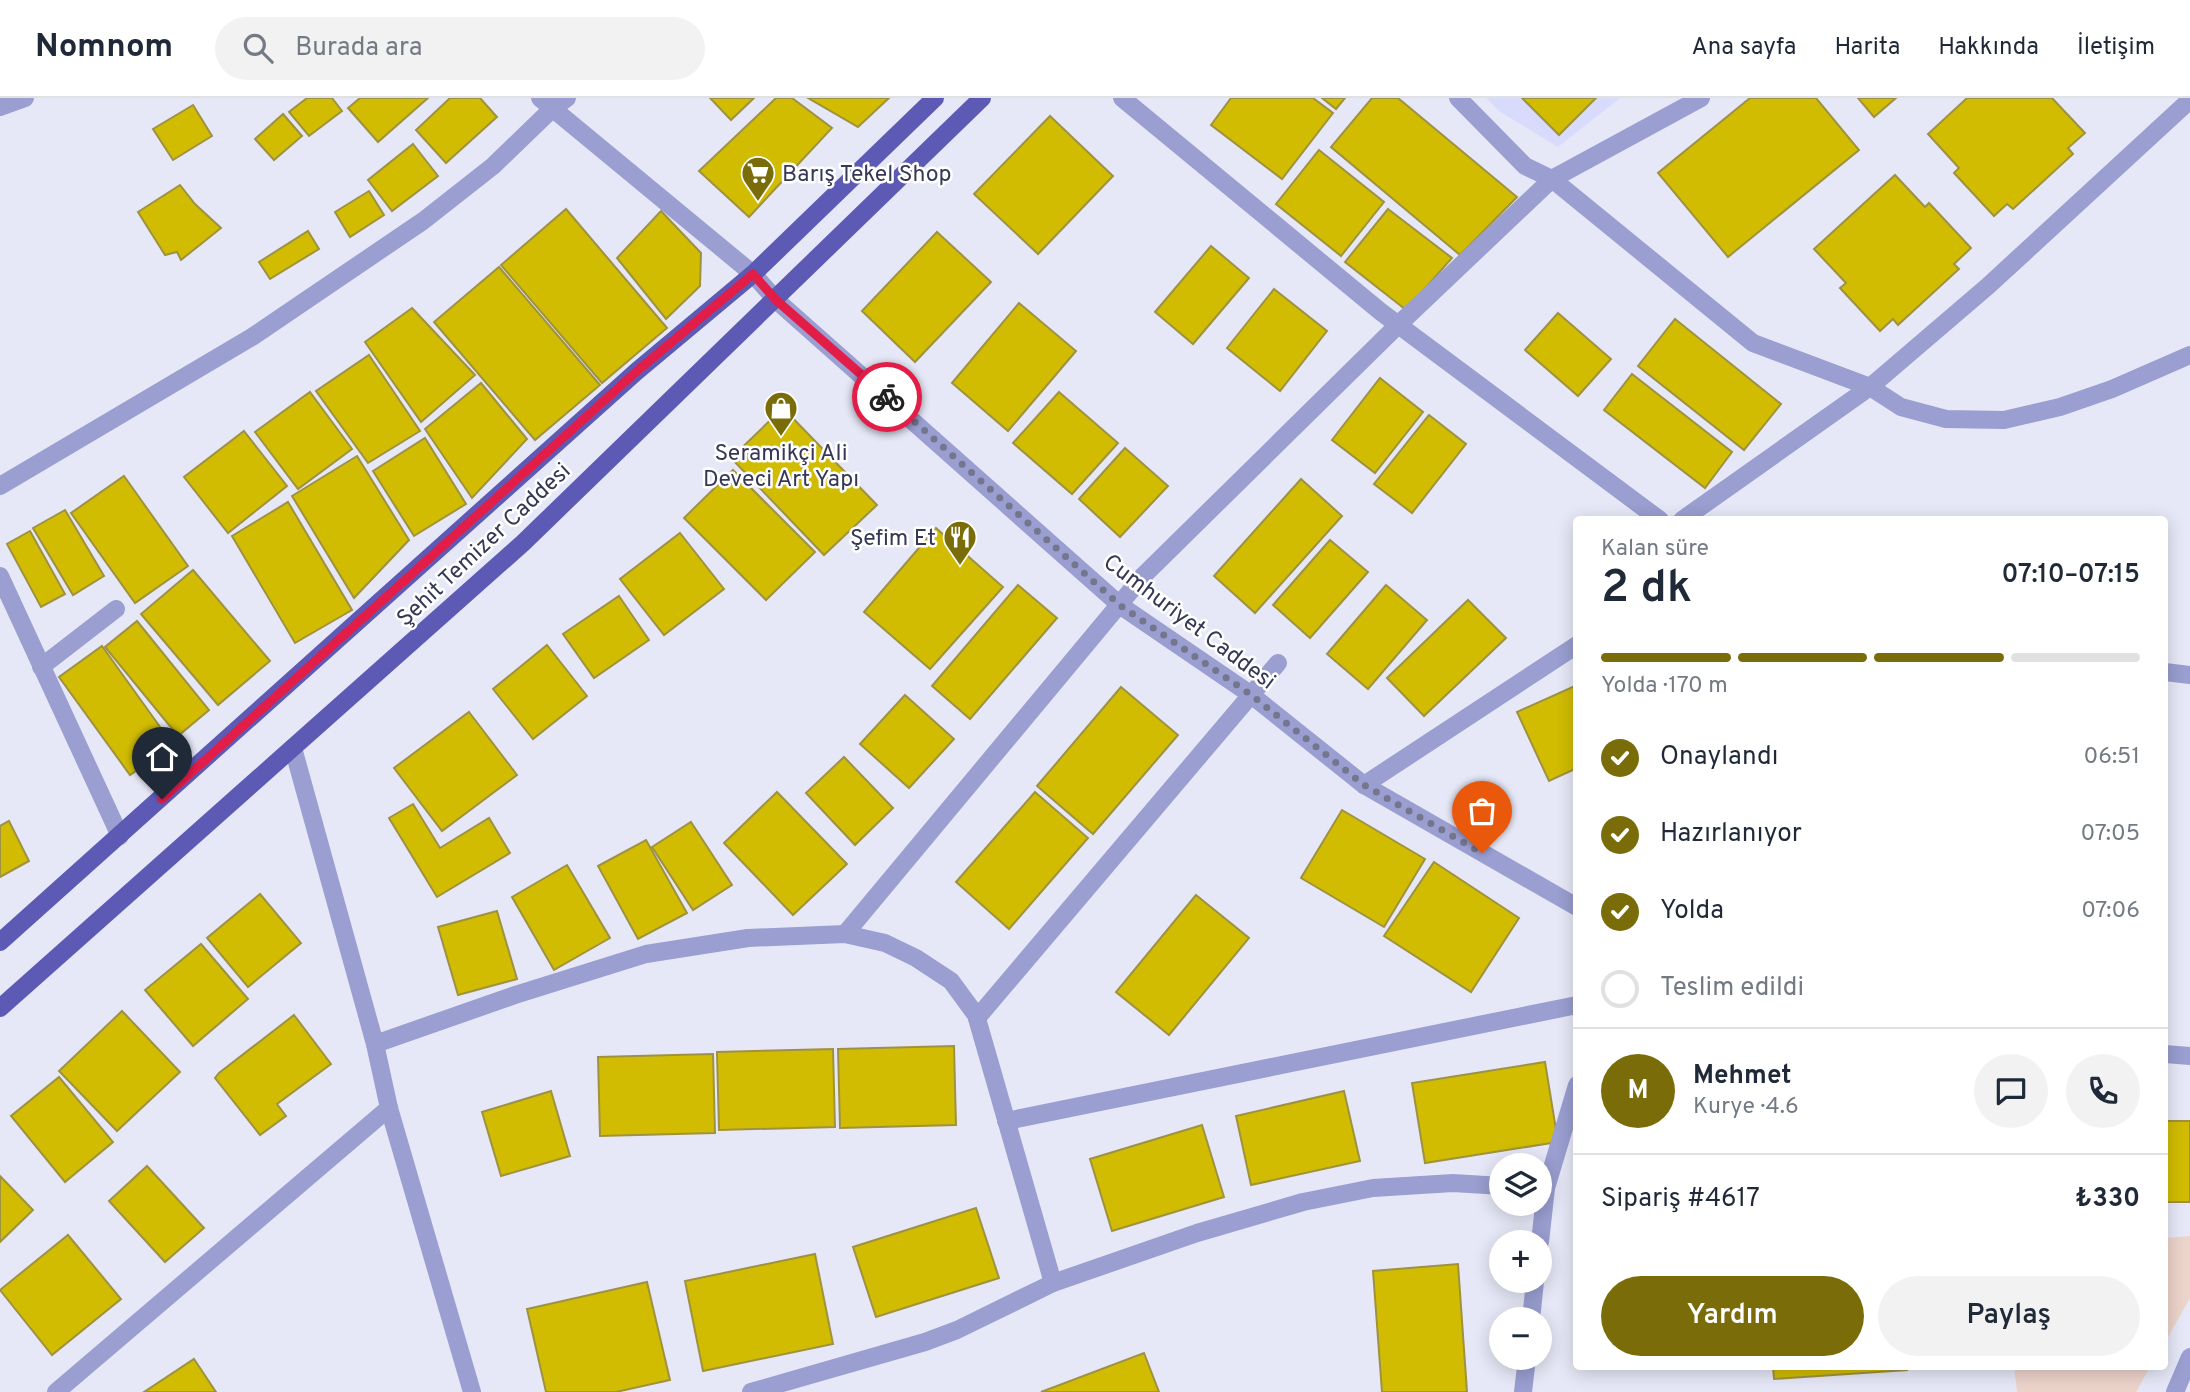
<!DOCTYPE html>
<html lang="tr">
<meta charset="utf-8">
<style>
body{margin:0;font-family:Overpass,sans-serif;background:#f2f2f3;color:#1f2937;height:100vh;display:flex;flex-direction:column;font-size:26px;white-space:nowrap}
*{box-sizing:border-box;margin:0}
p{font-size:23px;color:#747a83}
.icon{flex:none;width:38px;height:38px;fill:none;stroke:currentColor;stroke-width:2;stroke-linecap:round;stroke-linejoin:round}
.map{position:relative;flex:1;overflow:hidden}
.drawer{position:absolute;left:1573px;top:418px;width:595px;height:854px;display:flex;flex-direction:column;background:#fff;border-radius:7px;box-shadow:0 4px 18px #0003}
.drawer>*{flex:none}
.fabs{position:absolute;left:1489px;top:1055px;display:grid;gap:14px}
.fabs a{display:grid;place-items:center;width:63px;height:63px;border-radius:50%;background:#fff;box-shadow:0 4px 18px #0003;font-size:35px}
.pin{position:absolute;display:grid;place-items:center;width:60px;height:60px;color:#fff;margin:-72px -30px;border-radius:50% 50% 50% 0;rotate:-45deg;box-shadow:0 0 7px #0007}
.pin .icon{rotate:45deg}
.courier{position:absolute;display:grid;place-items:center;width:70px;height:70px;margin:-35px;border:5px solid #e11d48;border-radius:50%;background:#fff;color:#222;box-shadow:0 2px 9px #0007}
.headline em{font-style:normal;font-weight:600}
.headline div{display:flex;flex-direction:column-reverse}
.headline{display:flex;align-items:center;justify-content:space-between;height:119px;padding:0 28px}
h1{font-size:46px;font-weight:600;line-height:52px}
.bar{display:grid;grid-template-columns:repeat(4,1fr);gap:10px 7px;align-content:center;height:84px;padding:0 28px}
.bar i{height:9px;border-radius:5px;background:#e0e1e3}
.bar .selected{background:#7a6d09}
.bar p{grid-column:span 4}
.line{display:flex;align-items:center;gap:18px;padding:0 28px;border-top:2px solid #e0e1e3}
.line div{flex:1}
.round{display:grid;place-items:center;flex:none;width:74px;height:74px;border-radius:37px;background:#f2f2f3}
ol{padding:0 28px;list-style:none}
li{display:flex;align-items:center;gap:21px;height:77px}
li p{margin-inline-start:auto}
li .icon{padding:7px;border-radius:50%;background:#7a6d09;color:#fff;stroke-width:4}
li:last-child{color:#747a83}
li i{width:38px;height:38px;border:4px solid #e0e1e3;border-radius:50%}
.button{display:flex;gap:14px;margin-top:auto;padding:14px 28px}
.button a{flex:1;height:80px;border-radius:42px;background:#7a6d09;color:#fff;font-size:28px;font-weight:600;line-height:80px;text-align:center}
.button a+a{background:#f2f2f3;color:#1f2937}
header{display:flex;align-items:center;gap:42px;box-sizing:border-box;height:98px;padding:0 35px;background:#fff;border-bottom:2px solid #e0e1e3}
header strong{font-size:33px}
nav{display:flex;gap:38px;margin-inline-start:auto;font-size:24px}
.search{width:490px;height:63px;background:#f2f2f3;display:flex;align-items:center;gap:18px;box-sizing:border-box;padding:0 24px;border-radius:38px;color:#747a83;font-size:26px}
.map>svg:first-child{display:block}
.built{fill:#d8dbfc}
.green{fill:#edd4cb}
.building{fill:#d1bc02;stroke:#9e9241;stroke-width:2}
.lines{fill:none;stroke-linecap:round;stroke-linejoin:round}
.minor{stroke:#9a9ed0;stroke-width:18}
.major{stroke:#5c5ab5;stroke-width:18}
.done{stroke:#74768e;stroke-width:7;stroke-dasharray:0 12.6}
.route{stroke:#e11d48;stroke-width:9}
.labels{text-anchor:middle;stroke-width:5;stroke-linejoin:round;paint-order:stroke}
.poi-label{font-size:23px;fill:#363855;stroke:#fff;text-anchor:start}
.street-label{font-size:23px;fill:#363855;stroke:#fff}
</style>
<header>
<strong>Nomnom</strong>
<div class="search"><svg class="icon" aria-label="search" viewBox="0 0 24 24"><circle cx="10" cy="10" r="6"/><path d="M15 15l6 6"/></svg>Burada ara</div>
<nav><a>Ana sayfa</a><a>Harita</a><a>Hakkında</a><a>İletişim</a></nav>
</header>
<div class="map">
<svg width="2190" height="1294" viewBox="0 0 2190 1294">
<rect width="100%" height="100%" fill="#e7e8f7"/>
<polygon class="built" points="1486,0 1620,0 1558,49 1499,13"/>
<g class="green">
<polygon points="2190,1138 2190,1200 2165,1244 2165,1140"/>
<polygon points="2014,1269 2150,1269 2136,1294 2017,1294"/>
</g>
<g class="building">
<polygon points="307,0 332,0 342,13 309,38 289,14"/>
<polygon points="360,0 428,0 378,44 348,10"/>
<polygon points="450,0 480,0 497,19 446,65 416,32"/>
<polygon points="710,0 754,0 731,22"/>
<polygon points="776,0 792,0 832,30 749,119 699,73"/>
<polygon points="808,0 889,0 858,29"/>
<polygon points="1231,0 1313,0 1333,15 1282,81 1211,27"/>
<polygon points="1322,0 1345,0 1336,11"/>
<polygon points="1372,0 1398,0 1517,99 1460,157 1331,49"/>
<polygon points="1522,0 1596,0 1559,37"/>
<polygon points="1750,0 1816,0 1859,52 1728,159 1658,75"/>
<polygon points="1858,0 1896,0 1874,19"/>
<polygon points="1967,0 2052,0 2085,35 2068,50 2073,56 2013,111 2007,106 1994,118 1954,75 1959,70 1928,36"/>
<polygon points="193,7 212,38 173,62 153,31"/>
<polygon points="283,16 302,38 274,62 255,41"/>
<polygon points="1050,18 1113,78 1038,156 974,96"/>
<polygon points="413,46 438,78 392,113 368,82"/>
<polygon points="1319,52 1384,104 1341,158 1276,106"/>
<polygon points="1895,77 1925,109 1929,105 1971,150 1954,166 1959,171 1898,227 1893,221 1880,233 1840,190 1846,185 1814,151"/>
<polygon points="180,87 195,106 221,130 181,162 177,154 165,157 138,114"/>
<polygon points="369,93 384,117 350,139 335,114"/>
<polygon points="566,111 667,230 602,285 501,167"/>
<polygon points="1388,111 1452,160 1406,212 1345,164"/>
<polygon points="661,113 701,155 700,188 666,221 617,160"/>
<polygon points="308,133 319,151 270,181 259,164"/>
<polygon points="937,134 991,184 915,264 862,213"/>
<polygon points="1211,148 1249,180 1193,246 1155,214"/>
<polygon points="499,169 600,287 535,342 434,224"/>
<polygon points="1274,191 1327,233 1280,293 1227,250"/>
<polygon points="1019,205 1076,253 1008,333 952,285"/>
<polygon points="412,210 475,277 421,324 365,244"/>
<polygon points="1558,215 1611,261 1578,298 1525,252"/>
<polygon points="1675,221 1781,306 1744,352 1638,268"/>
<polygon points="369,257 420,333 368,365 316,293"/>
<polygon points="1632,276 1732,354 1705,390 1604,312"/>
<polygon points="1380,280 1423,314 1375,375 1332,342"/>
<polygon points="481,285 527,341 472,400 425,331"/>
<polygon points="310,294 352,351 298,391 255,334"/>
<polygon points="1059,294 1118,345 1072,396 1013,345"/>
<polygon points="783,310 877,407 824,457 731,360"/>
<polygon points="1429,317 1466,346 1412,415 1374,386"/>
<polygon points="244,333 287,388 228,435 184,379"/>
<polygon points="425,340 466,406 414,438 373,373"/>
<polygon points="1125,350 1168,388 1120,439 1079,401"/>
<polygon points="357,358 409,442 354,500 292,398"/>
<polygon points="733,372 815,454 766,502 684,420"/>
<polygon points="124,378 188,468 135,505 71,415"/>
<polygon points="1301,381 1342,418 1255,515 1214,478"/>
<polygon points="288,404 352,512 295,545 232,438"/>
<polygon points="65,412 104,478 73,497 33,430"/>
<polygon points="936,430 1003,489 930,571 864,514"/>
<polygon points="30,433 65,496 41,509 7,446"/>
<polygon points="680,435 724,491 664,537 620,481"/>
<polygon points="1330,442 1368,474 1310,540 1273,507"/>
<polygon points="193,472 270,563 218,607 141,516"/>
<polygon points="1018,487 1057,520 970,621 932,588"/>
<polygon points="1386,487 1427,522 1368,591 1327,556"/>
<polygon points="619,498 649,542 594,580 563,536"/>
<polygon points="1468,502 1506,540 1424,618 1387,580"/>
<polygon points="137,523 209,612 178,638 105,549"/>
<polygon points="547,547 587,598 533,641 493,591"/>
<polygon points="102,548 173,647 130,677 59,579"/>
<polygon points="1577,587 1577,670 1549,683 1517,614"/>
<polygon points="1121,589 1178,637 1093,736 1037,688"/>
<polygon points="905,597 954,641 909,690 860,646"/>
<polygon points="469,614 517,677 442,733 394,670"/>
<polygon points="844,659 893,710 855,747 806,695"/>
<polygon points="777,694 847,766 793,817 724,745"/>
<polygon points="1035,694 1088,740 1009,831 956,784"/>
<polygon points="413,706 440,750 489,720 510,755 437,799 389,720"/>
<polygon points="1342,712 1425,761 1384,829 1301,780"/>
<polygon points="9,723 29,763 0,779 0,728"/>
<polygon points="691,724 732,787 693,812 652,749"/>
<polygon points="646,742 687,815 638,841 598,768"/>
<polygon points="1434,764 1519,820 1471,894 1384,838"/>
<polygon points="567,767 610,840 554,872 512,799"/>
<polygon points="260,796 301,845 248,889 207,840"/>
<polygon points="1196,797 1249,840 1169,937 1116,894"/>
<polygon points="497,813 517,881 458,897 438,829"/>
<polygon points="201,846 248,901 193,948 145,892"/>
<polygon points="122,913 180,974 117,1033 59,973"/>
<polygon points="294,917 331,966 277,1006 286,1018 260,1037 215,980 219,975"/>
<polygon points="954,948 956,1027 840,1030 838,951"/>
<polygon points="833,951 835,1029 719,1032 717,954"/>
<polygon points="713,956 715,1035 600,1038 598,959"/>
<polygon points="1545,964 1558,1044 1425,1065 1412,985"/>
<polygon points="59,979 113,1044 65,1084 11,1018"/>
<polygon points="551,993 570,1058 501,1078 482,1014"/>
<polygon points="1344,993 1360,1063 1251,1087 1236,1018"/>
<rect x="2165" y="1023" width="25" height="81"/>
<polygon points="1202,1027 1224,1099 1112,1133 1090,1061"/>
<polygon points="147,1068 204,1130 165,1164 109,1103"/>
<polygon points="0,1078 33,1112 0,1144"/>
<polygon points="976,1110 999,1180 876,1219 853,1149"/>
<polygon points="68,1137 121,1201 52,1257 0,1192"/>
<polygon points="815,1156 833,1246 703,1273 685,1183"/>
<polygon points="1458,1166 1467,1294 1382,1294 1373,1173"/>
<polygon points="647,1184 670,1282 616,1294 546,1294 527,1211"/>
<polygon points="1144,1255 1159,1294 1041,1294"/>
<polygon points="194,1261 216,1294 144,1294"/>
<polygon points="1773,1269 1907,1269 1907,1272 1774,1281"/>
</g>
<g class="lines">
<g class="minor">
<polyline points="540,0 753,176 776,202 1121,508 1250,596 1364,687 1577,809"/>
<polyline points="1122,0 1381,214 1660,422"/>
<polyline points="1458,0 1525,68 1552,81 1753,245 1870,289 1901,309 1946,321 2004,322 2060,309 2112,291 2190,257"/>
<polyline points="0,9 25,0"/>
<polyline points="0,388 252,239 423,123 493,68 552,11 567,0"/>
<polyline points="1682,422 1870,289 1988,188 2190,2"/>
<polyline points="0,478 120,738"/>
<polyline points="41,569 116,511"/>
<polyline points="2165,574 2190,577"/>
<polyline points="293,650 375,946 389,1010 472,1294"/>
<polyline points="1364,687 1577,547"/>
<polyline points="845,836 1143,478 1398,227 1552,81 1701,0"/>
<polyline points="977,920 1278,565"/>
<polyline points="375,946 515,897 646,856 748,840 845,836 885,845 916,860 951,883 976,917 1053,1185"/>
<polyline points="2165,956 2190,958"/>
<polyline points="1006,1023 1577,907"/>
<polyline points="1540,1144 1546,1090 1577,987"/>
<polyline points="1531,1222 1535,1183"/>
<polyline points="56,1294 389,1010"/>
<polyline points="751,1294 925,1244 957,1232 1053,1185 1197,1135 1303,1104 1373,1090 1453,1085 1502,1088"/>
<polyline points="1523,1294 1527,1260"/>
<polyline points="2175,1294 2190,1259"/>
</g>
<g class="major">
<polyline points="0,844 637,273 753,176 935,0"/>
<polyline points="0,910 523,445 982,0"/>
</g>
</g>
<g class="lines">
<polyline class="done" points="887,299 1121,508 1250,596 1364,687 1482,755"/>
<polyline class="route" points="162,701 637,273 753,176 776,202 887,299"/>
</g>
<defs>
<symbol id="supermarket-pin" viewBox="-11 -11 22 30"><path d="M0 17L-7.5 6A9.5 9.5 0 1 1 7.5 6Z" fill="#7a6d09" stroke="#fff"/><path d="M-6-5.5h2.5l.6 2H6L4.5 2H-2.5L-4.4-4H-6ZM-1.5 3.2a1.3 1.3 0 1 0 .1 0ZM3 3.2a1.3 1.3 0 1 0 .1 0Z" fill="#fff"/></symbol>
<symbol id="shop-pin" viewBox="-11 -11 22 30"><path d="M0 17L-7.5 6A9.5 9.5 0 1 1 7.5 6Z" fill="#7a6d09" stroke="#fff"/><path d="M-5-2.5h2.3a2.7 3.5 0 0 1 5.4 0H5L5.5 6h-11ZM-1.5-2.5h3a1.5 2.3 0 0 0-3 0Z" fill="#fff"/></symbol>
<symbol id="restaurant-pin" viewBox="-11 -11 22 30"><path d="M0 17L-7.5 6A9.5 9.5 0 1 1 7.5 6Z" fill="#7a6d09" stroke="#fff"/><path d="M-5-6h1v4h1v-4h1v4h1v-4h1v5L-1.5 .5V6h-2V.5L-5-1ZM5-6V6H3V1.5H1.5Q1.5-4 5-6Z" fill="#fff"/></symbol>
</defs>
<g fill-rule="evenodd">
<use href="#supermarket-pin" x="739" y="56" width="38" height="52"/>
<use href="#shop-pin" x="762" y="291" width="38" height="52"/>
<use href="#restaurant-pin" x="941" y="420" width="38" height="52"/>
</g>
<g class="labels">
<g class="poi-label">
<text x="782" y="83">Barış Tekel Shop</text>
<text x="781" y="362" text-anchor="middle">Seramikçi Ali<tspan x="781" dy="26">Deveci Art Yapı</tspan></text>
<text x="936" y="447" text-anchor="end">Şefim Et</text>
</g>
<g class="street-label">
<text transform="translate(483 446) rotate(-43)" y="8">Şehit Temizer Caddesi</text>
<text transform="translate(1190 523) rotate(37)" y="8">Cumhuriyet Caddesi</text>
</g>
</g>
</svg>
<div class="fabs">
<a><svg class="icon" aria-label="layers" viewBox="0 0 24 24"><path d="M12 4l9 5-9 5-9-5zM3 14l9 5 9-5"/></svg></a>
<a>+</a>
<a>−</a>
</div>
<div class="pin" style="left:1482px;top:755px;background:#ea580c"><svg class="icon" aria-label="bag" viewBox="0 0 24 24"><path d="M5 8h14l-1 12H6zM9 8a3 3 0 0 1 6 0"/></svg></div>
<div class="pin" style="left:162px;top:701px;background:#1f2937"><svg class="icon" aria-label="home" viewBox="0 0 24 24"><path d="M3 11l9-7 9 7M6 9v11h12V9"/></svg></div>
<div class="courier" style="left:887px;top:299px"><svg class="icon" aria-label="bike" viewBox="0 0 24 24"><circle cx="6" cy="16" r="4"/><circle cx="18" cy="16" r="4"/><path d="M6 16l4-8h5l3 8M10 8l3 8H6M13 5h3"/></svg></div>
<section class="drawer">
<div class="headline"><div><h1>2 dk</h1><p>Kalan süre</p></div><em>07:10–07:15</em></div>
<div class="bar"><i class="selected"></i><i class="selected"></i><i class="selected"></i><i></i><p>Yolda · 170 m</p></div>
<ol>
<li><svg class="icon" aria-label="check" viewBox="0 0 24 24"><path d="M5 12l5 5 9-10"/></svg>Onaylandı<p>06:51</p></li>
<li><svg class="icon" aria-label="check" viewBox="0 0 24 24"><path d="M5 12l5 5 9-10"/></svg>Hazırlanıyor<p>07:05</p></li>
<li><svg class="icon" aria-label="check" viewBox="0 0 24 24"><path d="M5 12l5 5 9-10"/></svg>Yolda<p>07:06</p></li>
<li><i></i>Teslim edildi</li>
</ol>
<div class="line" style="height:126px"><b class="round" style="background:#7a6d09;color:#fff">M</b><div><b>Mehmet</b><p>Kurye · 4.6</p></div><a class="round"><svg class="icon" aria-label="chat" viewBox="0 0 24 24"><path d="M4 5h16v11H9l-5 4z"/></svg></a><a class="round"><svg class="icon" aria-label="phone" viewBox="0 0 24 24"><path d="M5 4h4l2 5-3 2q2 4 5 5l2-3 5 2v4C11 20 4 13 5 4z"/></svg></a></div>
<div class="line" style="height:91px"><div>Sipariş #4617</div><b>₺330</b></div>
<div class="button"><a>Yardım</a><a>Paylaş</a></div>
</section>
</div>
